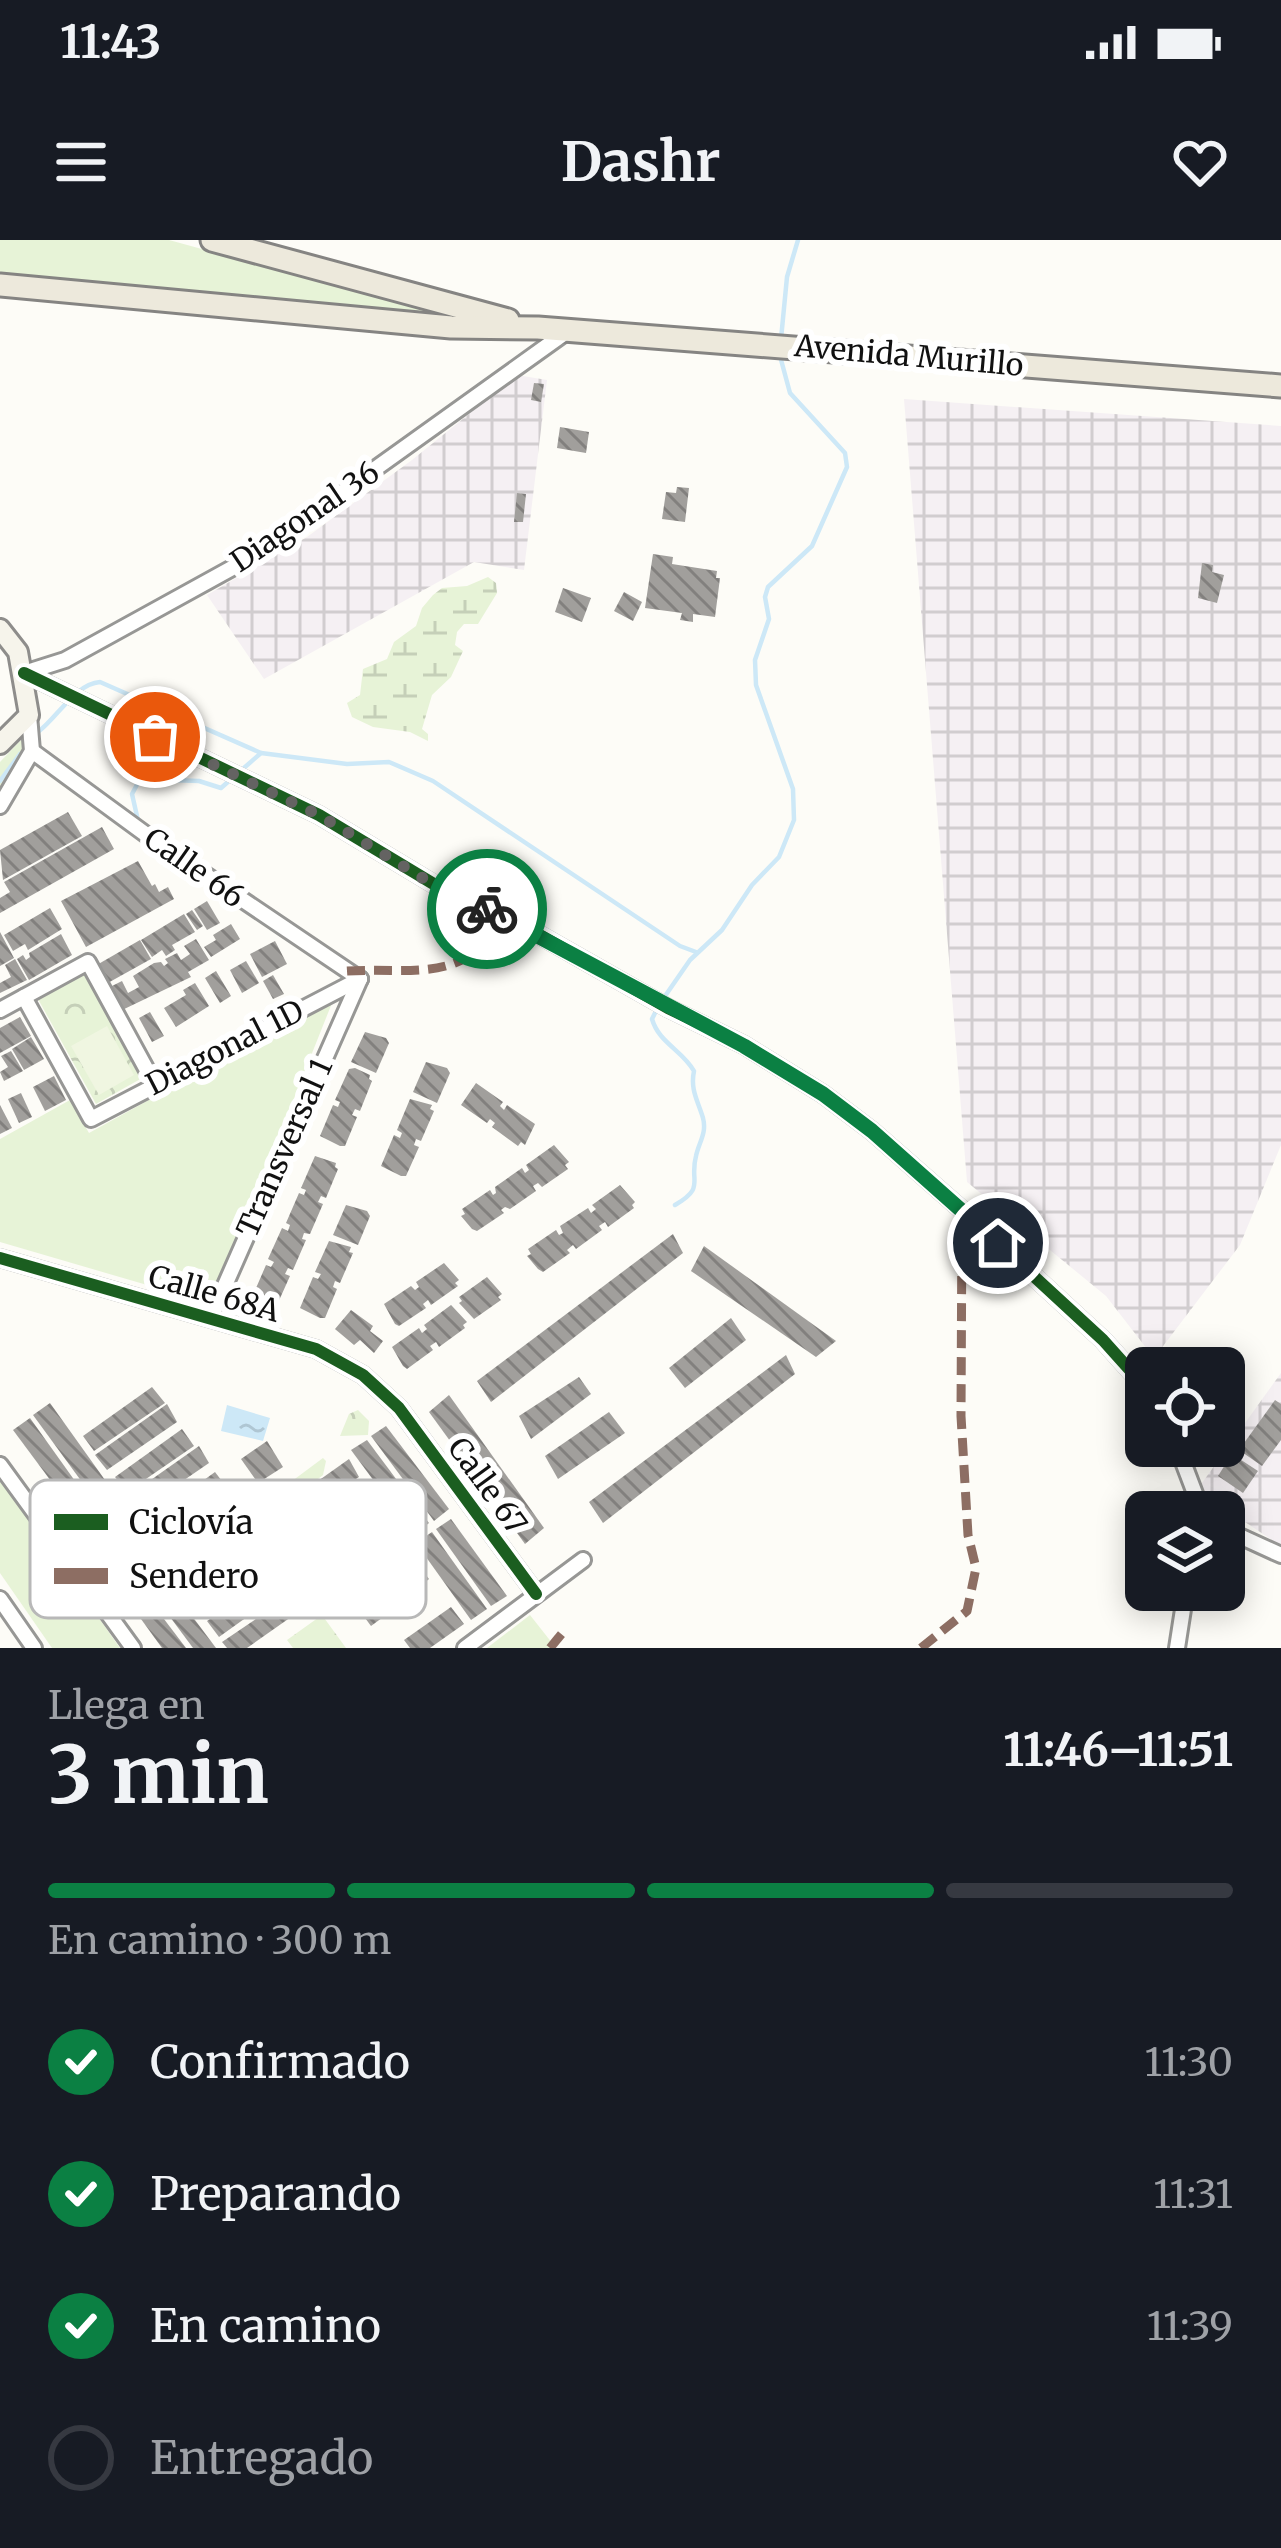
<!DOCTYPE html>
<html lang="es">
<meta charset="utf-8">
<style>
body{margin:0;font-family:Merriweather,serif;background:#20242c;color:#f1f3f6;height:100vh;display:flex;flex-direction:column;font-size:45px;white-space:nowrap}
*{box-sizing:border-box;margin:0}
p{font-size:39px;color:#9ea1a6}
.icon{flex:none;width:66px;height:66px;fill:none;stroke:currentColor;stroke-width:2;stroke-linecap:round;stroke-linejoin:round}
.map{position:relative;height:1408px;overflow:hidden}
.panel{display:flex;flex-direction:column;background:#171b24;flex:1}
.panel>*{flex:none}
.buttons{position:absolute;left:1125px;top:1107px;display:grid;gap:24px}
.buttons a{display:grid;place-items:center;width:120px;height:120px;border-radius:18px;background:#171b24;box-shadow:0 6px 30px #0003;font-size:60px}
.pin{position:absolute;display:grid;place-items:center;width:102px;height:102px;color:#fff;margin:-51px;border:6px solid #fff;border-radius:50%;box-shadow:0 3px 12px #0007}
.courier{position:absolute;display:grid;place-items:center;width:120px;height:120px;margin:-60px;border:9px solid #0b8043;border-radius:50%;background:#fff;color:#222;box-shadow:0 3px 15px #0007}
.head em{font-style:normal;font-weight:700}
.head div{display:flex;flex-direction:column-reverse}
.head{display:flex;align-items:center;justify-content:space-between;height:204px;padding:0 48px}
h1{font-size:78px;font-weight:700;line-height:90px}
.bar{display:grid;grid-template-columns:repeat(4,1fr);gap:18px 12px;align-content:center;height:144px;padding:0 48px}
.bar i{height:15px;border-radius:9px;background:#363941}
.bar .on{background:#0b8043}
.bar p{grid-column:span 4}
ol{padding:0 48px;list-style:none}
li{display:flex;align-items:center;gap:36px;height:132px}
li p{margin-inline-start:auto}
li .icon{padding:12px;border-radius:50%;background:#0b8043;color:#fff;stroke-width:4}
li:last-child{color:#9ea1a6}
li i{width:66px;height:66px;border:6px solid #363941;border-radius:50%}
.status{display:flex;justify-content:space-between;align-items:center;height:84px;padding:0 60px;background:#171b24;direction:ltr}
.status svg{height:33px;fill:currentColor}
header{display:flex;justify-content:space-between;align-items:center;height:156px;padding:0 48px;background:#171b24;font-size:54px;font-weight:700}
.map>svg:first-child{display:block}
.industrial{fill:url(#industrial-grid)}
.grass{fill:#e7f3d7}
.wetland{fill:url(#wetland-marsh)}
.park{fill:url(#park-crowns)}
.pitch{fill:#f0f6e1}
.water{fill:url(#water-ripples)}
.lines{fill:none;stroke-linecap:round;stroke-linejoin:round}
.stream{stroke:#cde8f7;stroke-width:4.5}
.building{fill:url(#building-back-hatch)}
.street-casing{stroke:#979795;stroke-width:20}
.secondary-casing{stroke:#8e8d8b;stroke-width:24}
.primary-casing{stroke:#858482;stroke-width:27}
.street{stroke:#fffffe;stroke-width:14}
.secondary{stroke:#f6f4eb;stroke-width:18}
.primary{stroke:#ede9dc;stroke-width:21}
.quiet{stroke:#8d6e63;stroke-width:9;stroke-dasharray:18 9;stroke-linecap:butt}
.cycleway-casing{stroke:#fff;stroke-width:20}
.cycleway{stroke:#1b5e20;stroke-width:12}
.done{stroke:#646362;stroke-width:12;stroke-dasharray:0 21.6}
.route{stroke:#0b8043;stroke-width:15}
.labels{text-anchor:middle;stroke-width:12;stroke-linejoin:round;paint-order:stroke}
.street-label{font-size:30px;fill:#111;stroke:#fff}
.key{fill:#fff;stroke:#b8b8b8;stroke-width:3}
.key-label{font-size:33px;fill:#111}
</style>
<div class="status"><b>11:43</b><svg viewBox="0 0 49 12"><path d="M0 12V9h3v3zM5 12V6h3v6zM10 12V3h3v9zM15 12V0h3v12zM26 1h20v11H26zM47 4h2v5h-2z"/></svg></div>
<header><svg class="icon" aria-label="menu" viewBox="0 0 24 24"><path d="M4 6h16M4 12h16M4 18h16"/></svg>Dashr<svg class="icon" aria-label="heart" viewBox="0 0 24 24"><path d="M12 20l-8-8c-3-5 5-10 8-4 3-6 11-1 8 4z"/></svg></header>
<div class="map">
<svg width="1281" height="1408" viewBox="0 0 1281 1408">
<defs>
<pattern id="industrial-grid" width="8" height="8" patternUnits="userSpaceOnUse" patternTransform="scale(3)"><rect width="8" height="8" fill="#f5f0f3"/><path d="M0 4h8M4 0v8" fill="none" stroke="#d1cdcf"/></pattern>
<pattern id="wetland-marsh" width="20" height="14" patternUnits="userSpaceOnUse" patternTransform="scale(3)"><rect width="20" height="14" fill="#e7f3d7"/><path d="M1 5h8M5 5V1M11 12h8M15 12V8" fill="none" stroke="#c5cfb8"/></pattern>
<pattern id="park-crowns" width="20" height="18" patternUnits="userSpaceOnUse" patternTransform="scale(3)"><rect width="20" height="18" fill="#e7f3d7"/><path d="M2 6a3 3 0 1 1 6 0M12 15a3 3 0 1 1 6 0" fill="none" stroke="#c5cfb8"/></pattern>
<pattern id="water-ripples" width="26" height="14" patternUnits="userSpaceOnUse" patternTransform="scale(3)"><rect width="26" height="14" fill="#cde8f7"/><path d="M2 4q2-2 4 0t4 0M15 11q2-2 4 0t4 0" fill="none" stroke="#afc6d3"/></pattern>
<pattern id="building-back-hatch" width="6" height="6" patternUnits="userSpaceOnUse" patternTransform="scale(3)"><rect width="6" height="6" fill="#a19f9c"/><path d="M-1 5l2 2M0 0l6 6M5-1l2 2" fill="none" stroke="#82807e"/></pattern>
</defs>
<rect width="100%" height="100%" fill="#fdfcf7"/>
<g class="industrial">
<polygon points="517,135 547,140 524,330 474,322 264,439 207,355 307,297 412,220"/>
<polygon points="904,159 1281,186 1281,905 1240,1005 1154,1118 1106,1056 967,942"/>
<polygon points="1281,1133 1281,1306 1197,1250"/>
</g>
<g class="grass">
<polygon points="0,0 169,0 453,78 0,37"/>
<polygon points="23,498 29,512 0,560 0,522"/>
<polygon points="334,758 212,1064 0,1002 0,899 70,860 89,893"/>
<polygon points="323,1218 326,1221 323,1235 285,1265 276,1253"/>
<polygon points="0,1238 120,1408 52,1408 0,1333"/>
<polygon points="530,1375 556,1408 487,1408"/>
</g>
<polygon class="wetland" points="488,337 496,343 497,353 478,384 464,384 457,392 455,405 463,411 451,437 432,455 422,489 428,494 428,501 410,492 373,487 352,477 347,463 360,455 363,429 387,419 394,402 416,386 422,368 433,355 442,348 467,346"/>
<g class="park">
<polygon points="84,731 144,837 96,864 38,759"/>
<polygon points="358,1170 369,1181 368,1195 340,1196 349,1174"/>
<polygon points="322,1375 346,1408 293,1408 287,1400"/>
</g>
<polygon class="pitch" points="107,786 134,835 99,855 71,806"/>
<polygon class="water" points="227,1165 270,1178 263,1201 221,1191"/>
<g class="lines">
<g class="stream">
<polyline points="781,99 787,37 798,0"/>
<path d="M 38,492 C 58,477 75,444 100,442 L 261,513"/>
<polyline points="0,541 20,514"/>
<polyline points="139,585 132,554 140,539 199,541 221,548 261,513 347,524 389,522 433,541 680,706 696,712"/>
<polyline points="663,759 690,720 722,690 752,645 779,617 794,580 793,549 756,445 755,420 769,379 765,357 768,347 812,306 847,227 845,213 790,153 780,116"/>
<path d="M 657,769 L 652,779 C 659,803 682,810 694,831 C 690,850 698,861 703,878 C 707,893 699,902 696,916 C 689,942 706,947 675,965"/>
</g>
</g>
<g class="building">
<polygon points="534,143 544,144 541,162 531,160"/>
<polygon points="560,187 589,192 586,213 557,208"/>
<polygon points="677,247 689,248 685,282 662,279 666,252 676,253"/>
<polygon points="517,253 526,254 523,282 514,282"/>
<polygon points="653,314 673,317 672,324 717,331 716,338 720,338 715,377 693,374 693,382 680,380 682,373 645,368"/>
<polygon points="1202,323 1213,325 1212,332 1224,335 1217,363 1198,358"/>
<polygon points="563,348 591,358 582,382 555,372"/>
<polygon points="624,352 642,362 633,381 614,371"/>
<polygon points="68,572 82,596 3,640 0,610"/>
<polygon points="102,587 114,609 0,673 0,658 10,652 4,642"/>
<polygon points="138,621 152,646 155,644 159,652 168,647 174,659 86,707 61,661"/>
<polygon points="207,661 220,683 207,690 194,669"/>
<polygon points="50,668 62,689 28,710 25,704 13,711 4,695"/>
<polygon points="192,670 203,686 197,690 186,674"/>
<polygon points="184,674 195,692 172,705 175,710 166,716 162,710 152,717 141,700"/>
<polygon points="231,684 240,699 211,717 204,707 216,700 213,695"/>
<polygon points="0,692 14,718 0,726"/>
<polygon points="61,694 72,715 29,740 17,719 23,715 26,720 30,717 29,713"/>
<polygon points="196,699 209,720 188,732 191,737 118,772 106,749 122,741 128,753 139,747 133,736 154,723 161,722 164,726 168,723 165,719 177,713 181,720 190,714 184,706"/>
<polygon points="140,700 151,719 106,744 95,726"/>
<polygon points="275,701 287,724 262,737 250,714"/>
<polygon points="15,719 27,740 0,753 0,743 11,737 5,725"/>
<polygon points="246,721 259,743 242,753 230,730"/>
<polygon points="216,731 231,756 220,763 205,738"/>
<polygon points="273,735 284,754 273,759 263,741"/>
<polygon points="195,743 209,766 176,787 164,768 186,755 183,750"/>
<polygon points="150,772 164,796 152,802 139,778"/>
<polygon points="20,777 31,796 0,813 0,788"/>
<polygon points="365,792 386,798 389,803 376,833 351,822"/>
<polygon points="31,797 44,819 24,830 12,809"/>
<polygon points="11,811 23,831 4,841 0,832 8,827 1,816"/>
<polygon points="426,822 447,828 450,833 437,863 413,852"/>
<polygon points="355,828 370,835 369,839 372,841 360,871 355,869 352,875 357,877 345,906 340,906 320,896 333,865 338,867 340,862 335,860 349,829"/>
<polygon points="54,836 66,860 45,871 33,847"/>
<polygon points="476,843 503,862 500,866 504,870 507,865 535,884 525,905 521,902 518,906 492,887 495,883 490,879 487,883 461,865"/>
<polygon points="21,853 32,877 19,883 8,859"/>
<polygon points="410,859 432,865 430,869 434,871 421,901 416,899 414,905 419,907 406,936 401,936 381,926 394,895 400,898 402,893 397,890"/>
<polygon points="0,865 12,888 0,894"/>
<polygon points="554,905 569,922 565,925 568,929 542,947 538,943 533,946 536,951 510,969 505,967 501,970 504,973 477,991 472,989 461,976 465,974 462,969 490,950 493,955 496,953 495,947 522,928 525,933 529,930 526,925"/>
<polygon points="315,916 336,923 335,927 338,929 326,958 321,956 318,962 323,964 310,994 304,993 302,999 306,1000 293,1030 288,1028 285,1034 290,1036 277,1065 273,1066 253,1055 266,1025 271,1027 274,1022 268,1019 282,988 288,991 290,985 286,983 299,953 304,955 306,950 301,948"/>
<polygon points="620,945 635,962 632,965 634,968 608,987 605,982 599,986 602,990 576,1009 573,1005 567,1010 570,1013 543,1032 538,1029 527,1016 531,1014 528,1009 556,990 559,995 563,993 560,986 588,968 591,973 596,969 592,965"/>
<polygon points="346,965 367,971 370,976 358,1005 333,995"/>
<polygon points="673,994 683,1013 491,1162 477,1141"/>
<polygon points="329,1001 351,1007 349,1012 353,1013 340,1043 335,1041 333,1047 337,1049 325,1078 320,1078 300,1068 313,1037 318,1039 321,1034 315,1032"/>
<polygon points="704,1006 836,1101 816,1117 691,1031"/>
<polygon points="444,1023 459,1040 455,1043 458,1046 431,1065 428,1060 423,1064 426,1068 399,1086 395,1084 384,1064 411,1046 415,1050 419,1047 416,1042"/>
<polygon points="487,1037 502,1054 498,1057 501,1060 474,1079 459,1063 462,1061 459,1057"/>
<polygon points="451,1065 467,1082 463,1085 465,1088 439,1107 436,1102 430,1106 433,1110 407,1129 403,1126 392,1107 419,1088 422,1093 427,1089 424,1085"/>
<polygon points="351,1070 373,1086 370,1091 383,1101 374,1113 360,1100 354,1105 335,1089"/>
<polygon points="731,1078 746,1100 685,1148 669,1128"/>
<polygon points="786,1115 795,1134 603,1283 589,1262"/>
<polygon points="579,1137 591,1154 531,1199 519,1176"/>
<polygon points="152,1147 165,1163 94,1211 83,1196"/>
<polygon points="449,1155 544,1288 525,1304 429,1172"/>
<polygon points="1275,1160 1281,1164 1281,1200 1262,1226 1239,1210"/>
<polygon points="50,1163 105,1240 90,1253 33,1175"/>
<polygon points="167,1164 177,1182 107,1230 95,1215"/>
<polygon points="609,1172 625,1193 558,1239 545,1216"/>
<polygon points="30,1178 85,1255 71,1268 13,1190"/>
<polygon points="386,1186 449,1269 434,1281 371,1196"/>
<polygon points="182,1189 194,1206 127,1252 115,1237"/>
<polygon points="367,1200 429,1283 414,1295 351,1210"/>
<polygon points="267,1201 283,1227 258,1243 241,1219"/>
<polygon points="199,1206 209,1223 139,1271 128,1256"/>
<polygon points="1232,1214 1258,1231 1243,1253 1218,1236"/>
<polygon points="349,1219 359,1237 296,1278 287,1263"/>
<polygon points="215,1232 228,1249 158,1297 146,1282"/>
<polygon points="363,1240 374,1258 311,1299 302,1284"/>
<polygon points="451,1279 507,1356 491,1366 436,1289"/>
<polygon points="432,1292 487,1369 471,1380 416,1303"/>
<polygon points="407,1310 429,1339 415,1351 392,1320"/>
<polygon points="285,1328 296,1342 219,1397 207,1381"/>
<polygon points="168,1344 216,1408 193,1408 153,1354"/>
<polygon points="364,1345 386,1375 371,1386 348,1355"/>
<polygon points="300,1349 311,1363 247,1408 227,1408 222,1402"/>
<polygon points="148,1358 186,1408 162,1408 133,1368"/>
<polygon points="451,1367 464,1384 430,1408 410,1408 404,1400"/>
</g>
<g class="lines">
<defs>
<g id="street">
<polyline points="24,433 319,575 437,646 522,685 668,768 744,805 823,854 872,891 962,970 1103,1100 1146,1148"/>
<polyline points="24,433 65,420 252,317 569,90"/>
<polyline points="32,511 148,596 360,739"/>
<polyline points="0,566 32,511 29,475"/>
<polyline points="24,757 91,879 360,739"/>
<polyline points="0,770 88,722 154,843"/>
<polyline points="0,1018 316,1109 363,1135 399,1168 536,1354"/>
<polyline points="211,1077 360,739"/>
<polyline points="1177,1206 1202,1272"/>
<polyline points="0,1225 133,1408"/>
<polyline points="1224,1289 1281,1315"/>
<polyline points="0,1359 34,1408"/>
<polyline points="465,1408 583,1320"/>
<polyline points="1177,1408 1186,1350"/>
</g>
<polyline id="secondary" points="0,389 18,412 29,475 0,504"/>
<g id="primary">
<polyline points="212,0 508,80"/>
<polyline points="0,45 451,87 538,88 1281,146"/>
</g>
</defs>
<use href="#street" class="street-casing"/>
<use href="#secondary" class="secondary-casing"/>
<use href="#primary" class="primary-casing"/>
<use href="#street" class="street"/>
<use href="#secondary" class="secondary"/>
<use href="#primary" class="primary"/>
<g class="quiet">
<path d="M 347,731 C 407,727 471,746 500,676"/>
<polyline points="550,1408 564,1391"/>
<polyline points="921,1408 967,1371 976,1328 968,1295 961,1176 962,970"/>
</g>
<defs>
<g id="cycleway">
<polyline points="24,433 319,575 437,646 522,685 668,768 744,805 823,854 872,891 962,970 1103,1100 1146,1148"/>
<polyline points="0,1018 316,1109 363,1135 399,1168 536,1354"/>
</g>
</defs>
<use href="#cycleway" class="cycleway-casing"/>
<use href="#cycleway" class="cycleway"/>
</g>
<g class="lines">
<polyline class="done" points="155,497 319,575 436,646 487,669"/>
<polyline class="route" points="487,669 744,806 823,854 872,891 998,1003"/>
</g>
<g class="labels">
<g class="street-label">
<text transform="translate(909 116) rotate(5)" y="10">Avenida Murillo</text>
<text transform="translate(305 277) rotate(-34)" y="10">Diagonal 36</text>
<text transform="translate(194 628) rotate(35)" y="10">Calle 66</text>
<text transform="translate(225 808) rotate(-27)" y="10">Diagonal 1D</text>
<text transform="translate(285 908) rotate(-66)" y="10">Transversal 1</text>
<text transform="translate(214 1054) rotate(16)" y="10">Calle 68A</text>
<text transform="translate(487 1246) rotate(54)" y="10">Calle 67</text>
</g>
</g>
<rect x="30" y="1240" width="396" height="138" rx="18" class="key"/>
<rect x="54" y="1274" width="54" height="16" fill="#1b5e20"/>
<rect x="54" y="1328" width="54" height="16" fill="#8d6e63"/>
<g class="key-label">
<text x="129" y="1294">Ciclovía</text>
<text x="129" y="1348">Sendero</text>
</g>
</svg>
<div class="buttons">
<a><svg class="icon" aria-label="locate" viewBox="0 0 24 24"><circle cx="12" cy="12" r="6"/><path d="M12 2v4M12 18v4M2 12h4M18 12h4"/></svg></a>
<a><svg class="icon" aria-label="layers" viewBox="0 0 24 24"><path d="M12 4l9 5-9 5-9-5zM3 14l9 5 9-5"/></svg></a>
</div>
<div class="pin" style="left:155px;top:497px;background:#ea580c"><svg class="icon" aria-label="bag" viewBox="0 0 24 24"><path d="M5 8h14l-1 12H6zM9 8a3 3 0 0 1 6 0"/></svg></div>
<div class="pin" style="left:998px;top:1003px;background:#1f2937"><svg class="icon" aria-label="home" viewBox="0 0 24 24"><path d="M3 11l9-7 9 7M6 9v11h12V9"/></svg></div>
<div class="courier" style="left:487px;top:669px"><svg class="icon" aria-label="bike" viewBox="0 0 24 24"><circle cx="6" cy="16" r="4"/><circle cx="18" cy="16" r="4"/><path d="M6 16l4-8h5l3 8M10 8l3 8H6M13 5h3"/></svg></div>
</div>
<section class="panel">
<div class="head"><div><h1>3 min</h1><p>Llega en</p></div><em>11:46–11:51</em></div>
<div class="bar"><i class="on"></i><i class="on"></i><i class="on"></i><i></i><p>En camino · 300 m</p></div>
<ol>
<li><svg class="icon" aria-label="check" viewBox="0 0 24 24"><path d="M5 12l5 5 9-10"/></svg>Confirmado<p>11:30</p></li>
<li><svg class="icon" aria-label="check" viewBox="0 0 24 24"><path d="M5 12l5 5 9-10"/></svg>Preparando<p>11:31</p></li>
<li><svg class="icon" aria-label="check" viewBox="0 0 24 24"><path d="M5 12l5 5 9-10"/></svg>En camino<p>11:39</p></li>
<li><i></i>Entregado</li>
</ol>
</section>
